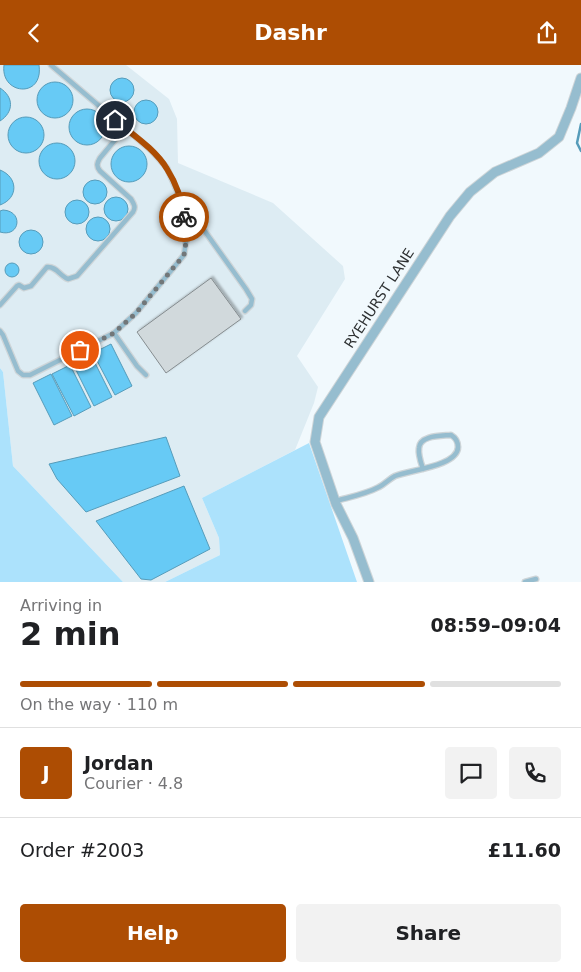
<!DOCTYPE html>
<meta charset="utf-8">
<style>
body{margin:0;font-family:"DejaVu Sans",sans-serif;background:#f2f2f2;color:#202124;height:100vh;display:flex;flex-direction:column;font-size:19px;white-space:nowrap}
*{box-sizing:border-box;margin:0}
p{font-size:16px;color:#757577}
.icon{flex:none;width:28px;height:28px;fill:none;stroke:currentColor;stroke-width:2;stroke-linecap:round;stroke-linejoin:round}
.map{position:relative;height:517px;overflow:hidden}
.panel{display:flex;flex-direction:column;background:#fff;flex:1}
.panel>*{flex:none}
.pin{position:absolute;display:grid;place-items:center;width:42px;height:42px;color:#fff;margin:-21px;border:2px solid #fff;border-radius:50%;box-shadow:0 1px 5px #0007}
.courier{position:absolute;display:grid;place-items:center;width:50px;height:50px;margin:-25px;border:4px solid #ad4d03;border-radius:50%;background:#fff;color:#222;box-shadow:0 1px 6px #0007}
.head em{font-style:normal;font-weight:800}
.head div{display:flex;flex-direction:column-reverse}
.head{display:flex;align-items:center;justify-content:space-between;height:85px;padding:0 20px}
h1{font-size:32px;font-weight:800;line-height:38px}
.bar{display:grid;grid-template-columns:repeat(4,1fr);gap:8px 5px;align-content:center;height:60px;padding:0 20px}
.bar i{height:6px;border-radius:4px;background:#e0e0e0}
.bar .active{background:#ad4d03}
.bar p{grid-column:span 4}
.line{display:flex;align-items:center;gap:12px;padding:0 20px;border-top:1px solid #e0e0e0}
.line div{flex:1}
.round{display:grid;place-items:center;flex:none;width:52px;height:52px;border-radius:5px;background:#f2f2f2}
.button{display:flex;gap:10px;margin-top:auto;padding:10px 20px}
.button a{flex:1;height:58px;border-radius:5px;background:#ad4d03;color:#fff;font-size:20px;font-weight:800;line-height:58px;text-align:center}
.button a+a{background:#f2f2f2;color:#202124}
header{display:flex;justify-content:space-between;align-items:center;height:65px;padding:0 20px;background:#ad4d03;color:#fff;font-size:22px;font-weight:800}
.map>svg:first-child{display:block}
.built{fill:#ddecf3}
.green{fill:#ace2fc}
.water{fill:#67caf5;stroke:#569cba}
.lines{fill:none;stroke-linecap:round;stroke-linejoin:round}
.stream{stroke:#569cba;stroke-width:2.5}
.building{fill:#d1d9dc;stroke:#858c8f;filter:url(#shadow)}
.lane-casing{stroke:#ced5d8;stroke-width:7}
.street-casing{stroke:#ced5d8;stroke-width:11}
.lane{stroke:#96bdcf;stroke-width:4.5}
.street{stroke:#96bdcf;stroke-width:9}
.done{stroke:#727779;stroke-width:5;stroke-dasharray:0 9}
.route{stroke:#ad4d03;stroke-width:6}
.labels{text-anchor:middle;stroke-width:4;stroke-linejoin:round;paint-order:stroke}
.street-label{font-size:14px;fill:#2e3132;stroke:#f1f9fd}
</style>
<header><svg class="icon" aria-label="back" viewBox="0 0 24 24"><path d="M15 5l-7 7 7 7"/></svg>Dashr<svg class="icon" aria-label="share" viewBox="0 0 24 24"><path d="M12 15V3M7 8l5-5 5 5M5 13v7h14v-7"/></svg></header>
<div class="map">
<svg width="581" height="517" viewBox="0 0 581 517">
<defs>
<filter id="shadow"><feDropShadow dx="2" dy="-2" stdDeviation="1" flood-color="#0004"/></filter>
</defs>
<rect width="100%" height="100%" fill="#f1f9fd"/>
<polygon class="built" points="0,0 126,0 169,34 177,54 178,98 273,138 343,201 345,214 297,291 318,322 314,338 295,385 202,433 219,473 220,490 165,517 123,517 13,401 3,307 0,303"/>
<g class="green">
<polygon points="0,303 3,307 13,401 123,517 0,517"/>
<polygon points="309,378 357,517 165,517 220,490 219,473 202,433"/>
</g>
<g class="water">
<path d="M 4,0 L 39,0 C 44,34 0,30 4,0 Z"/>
<circle cx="122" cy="25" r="12"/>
<circle cx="55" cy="35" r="18"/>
<path d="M 0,23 C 14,32 14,47 0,56 Z"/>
<circle cx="146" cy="47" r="12"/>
<circle cx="87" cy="62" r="18"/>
<circle cx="26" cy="70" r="18"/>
<circle cx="57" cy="96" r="18"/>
<circle cx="129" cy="99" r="18"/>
<path d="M 0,105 C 18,112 19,133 0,140 Z"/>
<circle cx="95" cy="127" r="12"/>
<circle cx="116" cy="144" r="12"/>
<circle cx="77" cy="147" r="12"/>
<path d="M 3,145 C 24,146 20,173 0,167 L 0,146 Z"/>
<circle cx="98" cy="164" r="12"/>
<circle cx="31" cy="177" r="12"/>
<circle cx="12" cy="205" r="7"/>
<polygon points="111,279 132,321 115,330 93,288"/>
<polygon points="91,290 112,332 94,341 73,299"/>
<polygon points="70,300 91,342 74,351 52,309"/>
<polygon points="51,309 72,351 54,360 33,318"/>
<polygon points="166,372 180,411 86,447 57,414 49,399"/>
<polygon points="184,421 210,484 151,515 141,514 96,456"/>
</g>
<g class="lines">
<polyline class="stream" points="581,59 577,78 581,86"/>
</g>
<polygon class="building" points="211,213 241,254 166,308 137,267"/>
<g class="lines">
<defs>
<g id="lane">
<polyline points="183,138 199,158 246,224 252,234 251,240 245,246"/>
<path d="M 0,240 L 17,221 L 19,220 L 24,223 L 31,221 L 47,202 C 56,201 60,211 68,214 L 77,211 L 133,147 C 136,142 134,139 131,134 L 100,106 C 96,101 97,98 100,93 L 125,63"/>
<polyline points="0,266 3,270 18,306 23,310 30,310 114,268 136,248 184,190 187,170 182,137 167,103 151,85 51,0"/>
<polyline points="114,268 137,301 146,310"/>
<path d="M 336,436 C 350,432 366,429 379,422 C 385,419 389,414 395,411 C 410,405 458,401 458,382 C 458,376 456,373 451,370 C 441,371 420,370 419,383 C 418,390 421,398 423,404"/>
<polyline points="525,517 536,514"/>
</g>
<polyline id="street" points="369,517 353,473 336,439 315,377 319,352 450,151 470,127 495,107 539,88 559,72 571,43 581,13"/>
</defs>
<use href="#lane" class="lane-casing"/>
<use href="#street" class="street-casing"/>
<use href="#lane" class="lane"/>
<use href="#street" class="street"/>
</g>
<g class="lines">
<polyline class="done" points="80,285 114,268 136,248 184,190 187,170 184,152"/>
<path class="route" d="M 115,55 C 132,69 156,85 167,104 C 176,118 182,136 184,152"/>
</g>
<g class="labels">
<g class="street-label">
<text transform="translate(379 233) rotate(-57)" y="5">RYEHURST LANE</text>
</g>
</g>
</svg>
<div class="pin" style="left:80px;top:285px;background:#ea580c"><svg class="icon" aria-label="bag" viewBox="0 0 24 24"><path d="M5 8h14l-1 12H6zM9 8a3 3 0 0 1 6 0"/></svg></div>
<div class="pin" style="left:115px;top:55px;background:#1f2937"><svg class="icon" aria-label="home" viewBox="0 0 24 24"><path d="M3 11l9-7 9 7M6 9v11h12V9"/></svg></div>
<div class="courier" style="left:184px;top:152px"><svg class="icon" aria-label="bike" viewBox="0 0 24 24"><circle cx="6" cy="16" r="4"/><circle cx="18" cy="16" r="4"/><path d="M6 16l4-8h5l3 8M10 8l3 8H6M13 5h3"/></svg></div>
</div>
<section class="panel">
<div class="head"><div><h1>2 min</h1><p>Arriving in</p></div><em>08:59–09:04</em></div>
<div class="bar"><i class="active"></i><i class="active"></i><i class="active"></i><i></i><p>On the way · 110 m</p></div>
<div class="line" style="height:90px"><b class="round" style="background:#ad4d03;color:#fff">J</b><div><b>Jordan</b><p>Courier · 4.8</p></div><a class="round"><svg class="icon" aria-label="chat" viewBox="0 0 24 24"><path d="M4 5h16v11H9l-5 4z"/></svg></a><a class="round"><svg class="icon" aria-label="phone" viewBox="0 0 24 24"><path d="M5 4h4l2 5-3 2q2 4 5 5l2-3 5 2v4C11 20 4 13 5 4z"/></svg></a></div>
<div class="line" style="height:65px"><div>Order #2003</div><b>£11.60</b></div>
<div class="button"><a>Help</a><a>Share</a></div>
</section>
